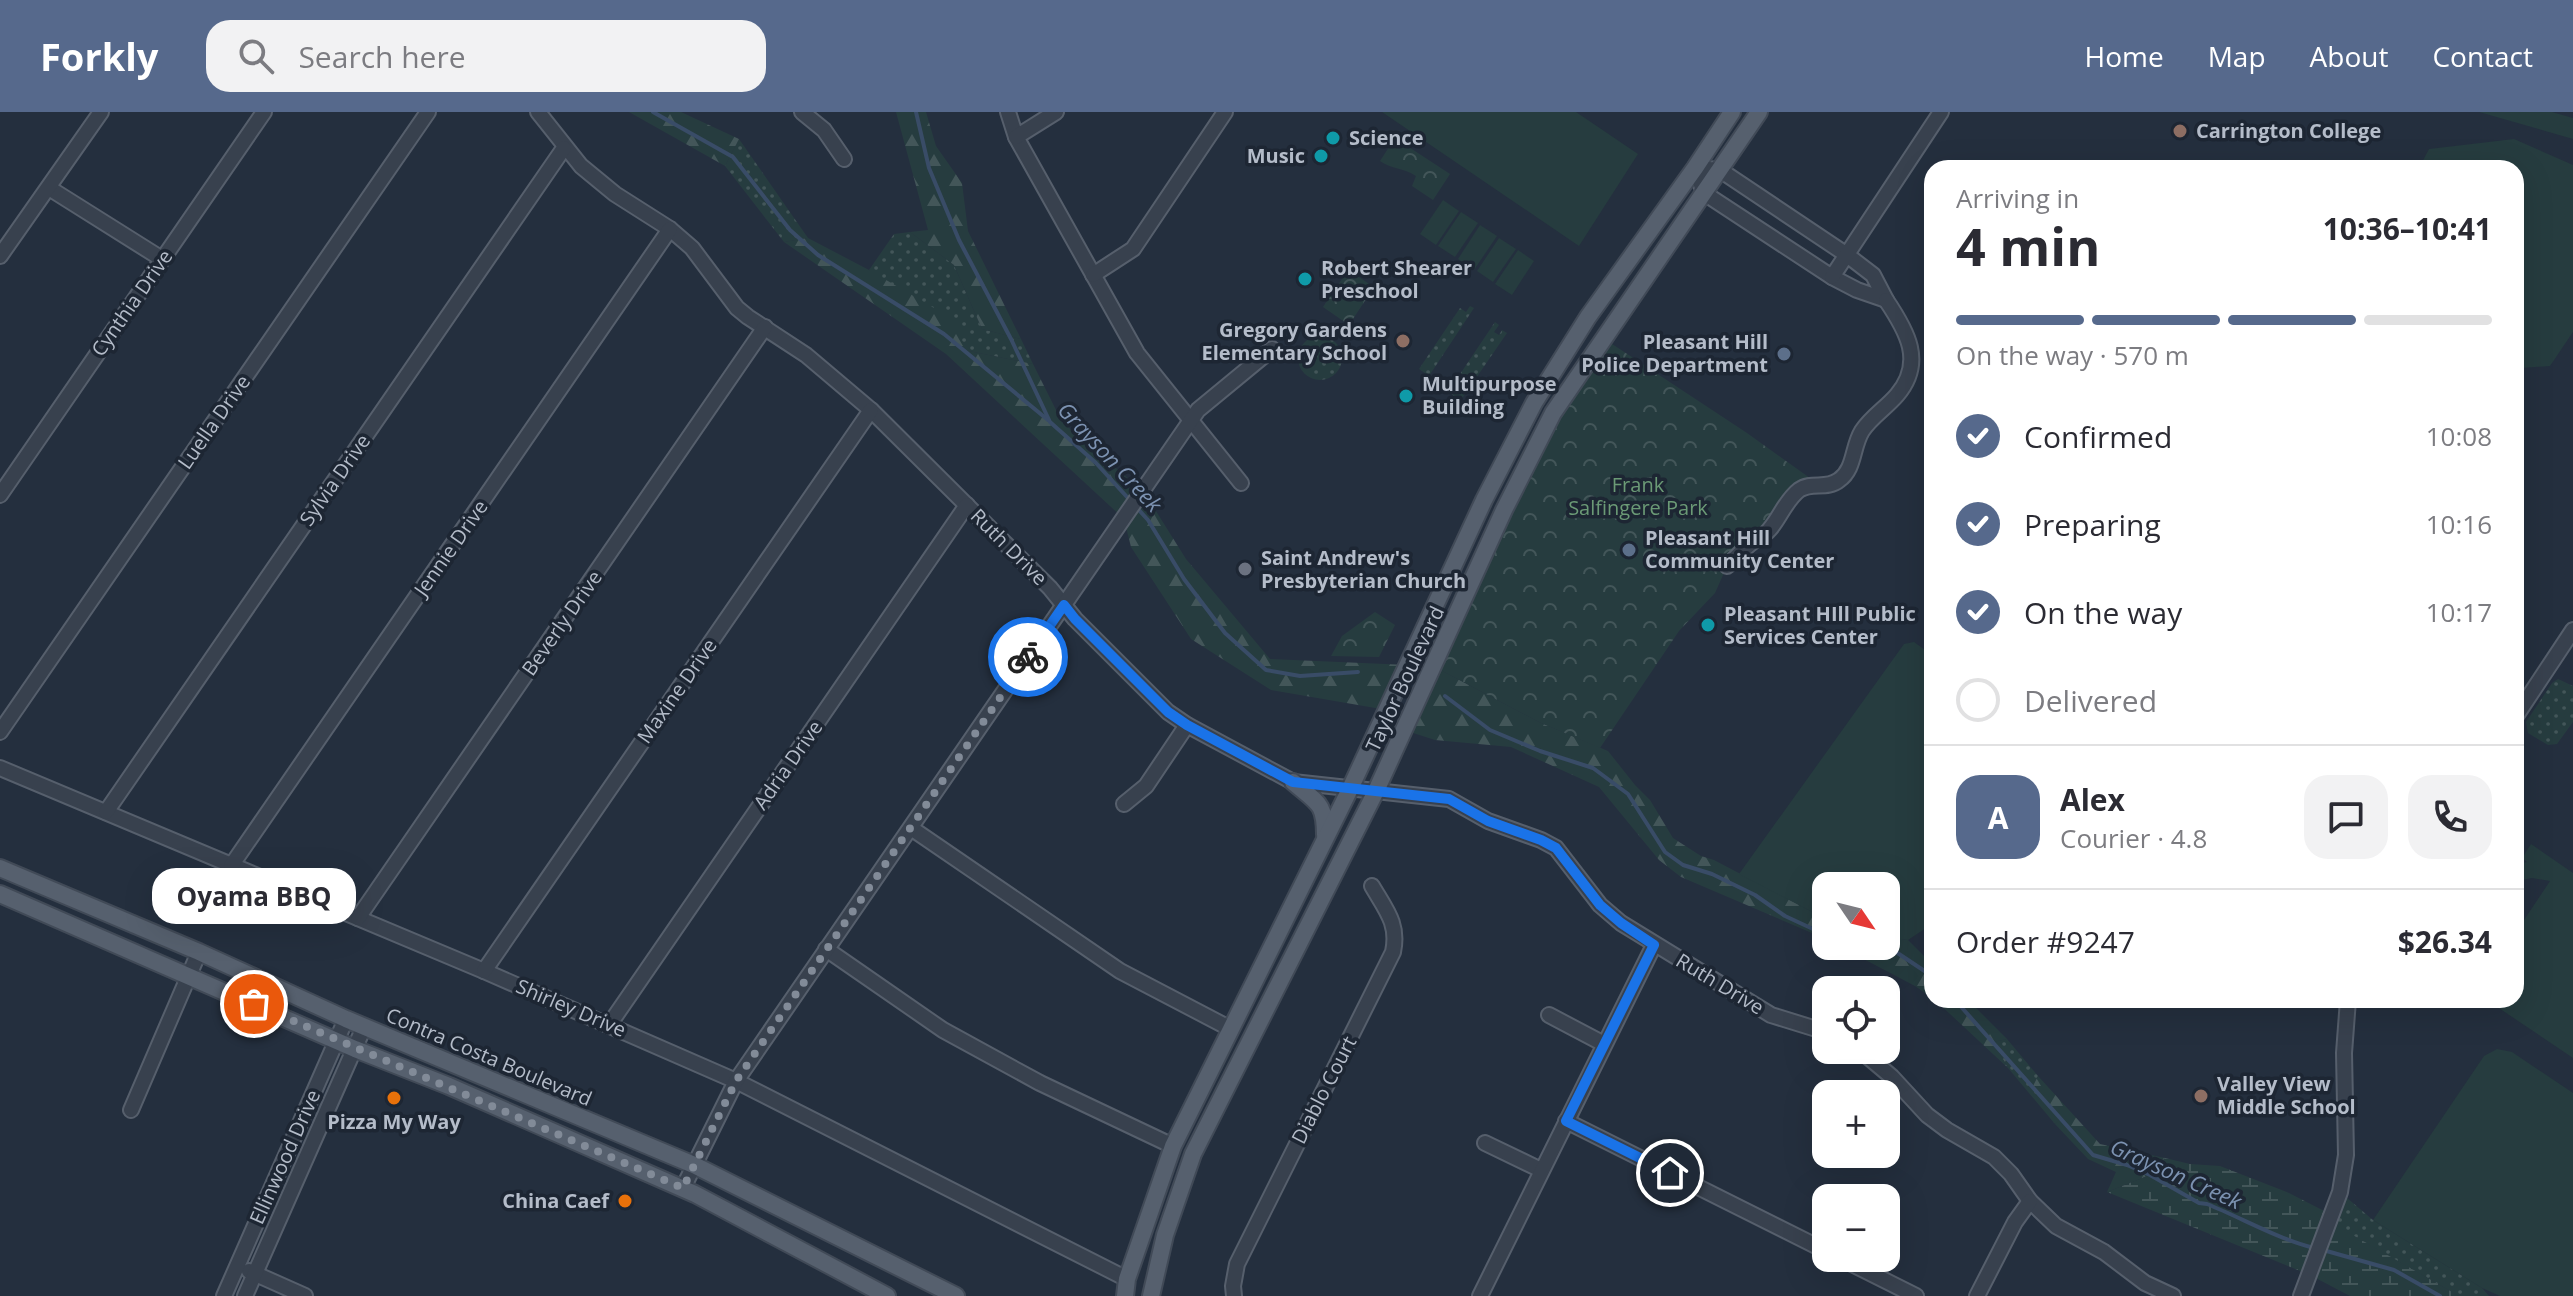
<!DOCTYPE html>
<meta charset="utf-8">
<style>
body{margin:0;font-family:"Open Sans",sans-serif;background:#f2f2f3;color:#2b2b33;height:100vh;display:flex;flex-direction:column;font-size:30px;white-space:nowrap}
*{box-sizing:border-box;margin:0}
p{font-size:26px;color:#7c7c81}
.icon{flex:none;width:44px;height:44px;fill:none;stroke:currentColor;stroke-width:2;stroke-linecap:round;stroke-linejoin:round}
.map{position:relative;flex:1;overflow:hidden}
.details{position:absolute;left:1924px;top:48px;width:600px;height:848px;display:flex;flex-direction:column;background:#fff;border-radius:24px;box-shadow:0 8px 32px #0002}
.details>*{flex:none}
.needle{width:52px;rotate:125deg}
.fabs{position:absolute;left:1812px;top:760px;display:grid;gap:16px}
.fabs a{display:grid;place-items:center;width:88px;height:88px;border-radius:16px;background:#fff;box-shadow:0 8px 32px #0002;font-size:40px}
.pin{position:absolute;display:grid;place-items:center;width:68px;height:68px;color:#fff;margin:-34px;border:4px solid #fff;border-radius:50%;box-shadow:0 2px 8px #0007}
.courier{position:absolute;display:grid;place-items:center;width:80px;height:80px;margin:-40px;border:6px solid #1a73e8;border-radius:50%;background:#fff;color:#222;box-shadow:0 2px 10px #0007}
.bubble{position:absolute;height:56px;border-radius:24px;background:#fff;box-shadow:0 8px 32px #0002;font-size:26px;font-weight:700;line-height:56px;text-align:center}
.headline em{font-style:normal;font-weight:700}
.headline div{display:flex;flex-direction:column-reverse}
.headline{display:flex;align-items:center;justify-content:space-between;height:136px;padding:0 32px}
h1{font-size:52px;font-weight:700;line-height:60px}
.bar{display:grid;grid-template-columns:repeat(4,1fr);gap:12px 8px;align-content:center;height:96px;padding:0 32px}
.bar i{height:10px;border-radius:6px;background:#e1e1e2}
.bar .selected{background:#56698c}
.bar p{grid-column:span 4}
.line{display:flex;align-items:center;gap:20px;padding:0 32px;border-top:2px solid #e1e1e2}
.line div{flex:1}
.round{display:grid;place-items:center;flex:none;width:84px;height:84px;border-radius:24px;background:#f2f2f3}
ol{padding:0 32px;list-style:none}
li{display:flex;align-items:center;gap:24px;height:88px}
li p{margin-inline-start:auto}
li .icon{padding:8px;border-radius:50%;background:#56698c;color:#fff;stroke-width:4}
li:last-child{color:#7c7c81}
li i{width:44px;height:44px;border:4px solid #e1e1e2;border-radius:50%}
header{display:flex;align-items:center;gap:48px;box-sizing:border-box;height:112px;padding:0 40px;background:#56698c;color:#fff}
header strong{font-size:38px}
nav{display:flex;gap:44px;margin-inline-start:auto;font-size:28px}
.search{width:560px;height:72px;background:#f2f2f3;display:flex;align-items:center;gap:20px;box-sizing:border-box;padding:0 28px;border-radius:24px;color:#7c7c81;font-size:30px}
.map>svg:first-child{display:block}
.grass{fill:url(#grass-dots)}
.forest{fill:url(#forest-firs)}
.wetland{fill:url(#wetland-marsh)}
.park{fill:url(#park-crowns)}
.pitch{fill:#263c3f}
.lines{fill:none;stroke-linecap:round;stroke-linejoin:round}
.stream{stroke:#394c67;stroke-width:4}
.minor-casing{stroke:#565f6c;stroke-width:18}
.major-casing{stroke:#414a57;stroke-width:20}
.minor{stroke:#38414e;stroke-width:14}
.major{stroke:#56606e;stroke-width:16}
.done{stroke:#828b98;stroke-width:8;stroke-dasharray:0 14.4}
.route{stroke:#1a73e8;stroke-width:10}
.education-dot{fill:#8d6e63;stroke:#1d2633;stroke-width:3}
.culture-dot{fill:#0f9aa8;stroke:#1d2633;stroke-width:3}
.service-dot{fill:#5c6f8a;stroke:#1d2633;stroke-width:3}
.worship-dot{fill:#6b7280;stroke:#1d2633;stroke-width:3}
.food-dot{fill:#e8710a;stroke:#1d2633;stroke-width:3}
.labels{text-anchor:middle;stroke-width:7;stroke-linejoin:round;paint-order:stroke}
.poi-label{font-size:20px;font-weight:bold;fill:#b4bcc9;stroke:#1d2633;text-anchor:start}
.street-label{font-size:20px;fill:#b4bcc9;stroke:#1d2633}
.park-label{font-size:20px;fill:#6b9a76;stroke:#1d2633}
.water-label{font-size:22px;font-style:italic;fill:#7c92b1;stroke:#1d2633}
</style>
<header>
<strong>Forkly</strong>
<div class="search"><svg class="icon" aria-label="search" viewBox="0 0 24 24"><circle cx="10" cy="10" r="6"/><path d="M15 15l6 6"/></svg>Search here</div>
<nav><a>Home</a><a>Map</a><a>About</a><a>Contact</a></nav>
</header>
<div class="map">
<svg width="2573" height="1184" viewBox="0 0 2573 1184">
<defs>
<pattern id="grass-dots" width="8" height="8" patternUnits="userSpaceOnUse" patternTransform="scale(2)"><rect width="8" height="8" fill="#263c3f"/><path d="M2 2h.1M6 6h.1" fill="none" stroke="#435659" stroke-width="1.8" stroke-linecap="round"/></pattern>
<pattern id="forest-firs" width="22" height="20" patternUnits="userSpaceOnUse" patternTransform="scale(2)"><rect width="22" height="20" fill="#263c3f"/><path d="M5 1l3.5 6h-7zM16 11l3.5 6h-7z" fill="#435659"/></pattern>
<pattern id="wetland-marsh" width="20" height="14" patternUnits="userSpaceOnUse" patternTransform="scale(2)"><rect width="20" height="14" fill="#263c3f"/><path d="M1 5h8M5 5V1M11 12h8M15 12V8" fill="none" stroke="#435659"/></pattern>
<pattern id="park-crowns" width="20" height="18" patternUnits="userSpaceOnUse" patternTransform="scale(2)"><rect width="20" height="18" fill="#263c3f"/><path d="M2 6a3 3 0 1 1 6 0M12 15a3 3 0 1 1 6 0" fill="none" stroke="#435659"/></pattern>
</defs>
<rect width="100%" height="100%" fill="#242f3e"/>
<g class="grass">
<polygon points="739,27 808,126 784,130 725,54"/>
<polygon points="910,120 954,153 982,217 1021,227 1033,252 964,238 869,158 894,122"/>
<polygon points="1470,194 1474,196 1429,264 1419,257 1460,196 1466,200"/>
<polygon points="1495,210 1499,213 1494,220 1499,223 1502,218 1507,221 1461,288 1448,280"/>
<circle cx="1320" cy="246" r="22"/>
<polygon points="2558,567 2573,574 2573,610 2557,632 2548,633 2528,621 2526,610 2552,571"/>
<polygon points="2007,927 2038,964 2033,974 2061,1006 2055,1012 2008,956 1993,930"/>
<polygon points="2340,1080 2373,1108 2482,1176 2489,1184 2459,1184 2329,1110"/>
</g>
<g class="forest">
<polygon points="629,0 681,0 739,27 725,54"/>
<polygon points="896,0 926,0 936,34 962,71 968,119 1021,227 982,217 954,153 910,120 928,118"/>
<polygon points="808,126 869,158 958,210 964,238 1033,252 1062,310 1144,380 1186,447 1270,547 1408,553 1387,598 1271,578 1191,527 1131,435 1124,407 946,242 784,130"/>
<polygon points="1433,554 1539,610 1608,639 1635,673 1650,688 1673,726 1701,744 1714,748 1826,807 1826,827 1681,765 1659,748 1599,675 1511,635 1435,628 1404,618"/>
<polygon points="1886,825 1908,828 1932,852 1932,886 1915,874 1839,834 1886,834"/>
<polygon points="1935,888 1968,888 2007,927 1993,930 2008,956"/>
<polygon points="2038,964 2100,1032 2165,1046 2150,1063 2107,1080 2116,1060 2088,1047 2055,1012 2061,1005 2033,974"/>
</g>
<polygon class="wetland" points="2165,1046 2190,1052 2220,1054 2289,1081 2332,1103 2330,1110 2459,1184 2350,1184 2310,1163 2107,1080 2150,1063"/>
<g class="park">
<path d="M 1395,26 L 1450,62 L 1433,88 L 1412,74 L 1416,64 C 1402,55 1391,57 1380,49 Z"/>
<polygon points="1348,158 1374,175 1349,213 1323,195"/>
<polygon points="1603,226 1747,321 1821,374 1807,374 1727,454 1715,481 1679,519 1600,636 1539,610 1433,554 1504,398"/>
<polygon points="1375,500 1395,513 1379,545 1331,544 1342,524"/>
</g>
<g class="pitch">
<polygon points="1382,0 1576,0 1638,42 1579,134"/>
<polygon points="2479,0 2552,0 2573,6 2573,27"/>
<polygon points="2514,27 2573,53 2573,220 2550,254 2521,256 2516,253 2516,56 2419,56 2429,37"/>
<polygon points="1443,88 1459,99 1436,133 1420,122"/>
<polygon points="1461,100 1478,111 1455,145 1438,134"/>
<polygon points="1480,113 1497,124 1474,158 1458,147"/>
<polygon points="1499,126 1516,137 1493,170 1477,159"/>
<polygon points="1518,138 1534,149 1512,183 1495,172"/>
<polygon points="1914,530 1932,543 1932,812 1908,828 1886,825 1886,774 1826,774 1826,807 1739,762 1904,532"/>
<polygon points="2531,732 2573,761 2573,946 2487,888 2516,888 2516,820 2550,769 2532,766 2516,769 2516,752 2527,750 2522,746"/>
<polygon points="2497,937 2512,940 2573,981 2573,1184 2500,1184 2482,1176 2373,1108 2484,944"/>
</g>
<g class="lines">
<g class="stream">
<polyline points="653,0 733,45 790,118 818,143 944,222 1048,308"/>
<polyline points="916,0 929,56 959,128 1011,227 1050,310 1096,351 1148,408 1184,467 1225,521 1266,558 1300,564 1358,560"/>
<polyline points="1445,584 1490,618 1540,639 1593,656 1628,682 1665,740 1683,753 1712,762 1755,783 1785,804 1813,817 1826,820"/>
<polyline points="1879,834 1896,840 1932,864"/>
<path d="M 1955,888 L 2093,1043 L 2127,1053 L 2150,1063 L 2199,1091 L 2207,1092 C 2242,1106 2278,1127 2314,1136"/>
<polyline points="2323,1138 2394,1158 2440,1184"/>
</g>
<defs>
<g id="minor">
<polyline points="538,0 581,54 615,82 670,117 692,136 737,196 748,205 806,243 871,298 1050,476 1075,507 1168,600 1187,613 1293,670 1449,687 1488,709 1541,728 1556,736 1600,793 1621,811 1771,903 1826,920"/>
<polyline points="802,0 824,18 844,47"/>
<polyline points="1008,0 1016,25 1137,241 1241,371"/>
<polyline points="1016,25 1056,0"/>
<polygon points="1695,56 1720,58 1847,143 1873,163 1886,188 1857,178 1832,165 1704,81"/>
<polyline points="49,76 162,147"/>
<polyline points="0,144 101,0"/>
<polyline points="1093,163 1133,137 1225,0"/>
<polyline points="1832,165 1941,0"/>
<polyline points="0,383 264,0"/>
<path d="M 1727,454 C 1736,446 1744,436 1754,429 C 1760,425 1765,423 1769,418 C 1780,406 1785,389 1799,378 C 1811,369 1827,378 1839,368 C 1855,357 1852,335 1862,319 C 1871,305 1886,296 1897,283 C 1925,250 1907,219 1886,188"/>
<polyline points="2516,604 2573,518"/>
<polyline points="0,620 428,0"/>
<polyline points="0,656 484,859 736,969 1127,1167"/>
<polyline points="1124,692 1146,674 1187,613"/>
<polyline points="106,700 564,36"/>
<polyline points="911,716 1120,859 1231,917"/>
<polyline points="231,754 670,117"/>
<polyline points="358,806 765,215"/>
<polyline points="826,837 943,918 1040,971 1173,1034"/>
<polyline points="484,859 871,298"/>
<polyline points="1549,903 1604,932"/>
<polyline points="609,913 967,393"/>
<polyline points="1860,938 1892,965 1927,1003 1947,1018 1994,1045 2011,1062 2030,1089 2056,1114 2104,1140 2145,1171 2173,1184"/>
<polyline points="131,998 199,840"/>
<polyline points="1566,1009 1826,1139"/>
<polyline points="1485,1031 1541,1058"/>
<polyline points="683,1076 736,969 1198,298 1272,237"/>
<polyline points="1840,1146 1916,1184"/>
<polyline points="249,1159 305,1184"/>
<polyline points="224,1184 346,907"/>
<polyline points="245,1184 364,915"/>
<path d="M 1234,1184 L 1233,1174 L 1237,1152 L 1393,840 C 1399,812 1386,798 1372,774"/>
<polyline points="1480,1184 1654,833"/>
<polyline points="1977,1184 2015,1110 2030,1089"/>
<polyline points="2301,1184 2340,1080 2346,1043 2344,941 2348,888"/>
</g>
<g id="major">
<path d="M 1293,670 C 1317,691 1325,690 1325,723"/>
<polyline points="0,756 199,840 346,907 694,1053 956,1184"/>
<polyline points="0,782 355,937 449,974 695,1082 887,1184"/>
<polyline points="1125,1184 1127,1167 1173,1034 1350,677 1484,388 1534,291 1588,205 1695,56 1732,0"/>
<polyline points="1151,1184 1165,1123 1193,1042 1376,679 1504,398 1553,301 1759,0"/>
</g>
</defs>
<use href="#minor" class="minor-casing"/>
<use href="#major" class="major-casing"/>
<use href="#minor" class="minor"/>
<use href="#major" class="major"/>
</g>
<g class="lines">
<polyline class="done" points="254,892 683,1076 736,969 1028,545"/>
<polyline class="route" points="1028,545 1064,493 1075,507 1168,600 1187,613 1293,670 1449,687 1488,709 1541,728 1556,736 1600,793 1621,811 1654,833 1566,1009 1670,1061"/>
</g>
<g class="education-dot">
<circle cx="2180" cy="19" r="8"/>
<circle cx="1403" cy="229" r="8"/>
<circle cx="2201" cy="984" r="8"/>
</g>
<g class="culture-dot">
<circle cx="1333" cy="26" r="8"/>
<circle cx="1321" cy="44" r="8"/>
<circle cx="1305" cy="167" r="8"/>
<circle cx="1406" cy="284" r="8"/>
<circle cx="1708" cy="513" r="8"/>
</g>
<g class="service-dot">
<circle cx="1784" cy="242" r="8"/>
<circle cx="1629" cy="438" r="8"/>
</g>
<circle class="worship-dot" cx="1245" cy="457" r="8"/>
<g class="food-dot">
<circle cx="394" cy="986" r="8"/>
<circle cx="625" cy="1089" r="8"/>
</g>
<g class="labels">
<g class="poi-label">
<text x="2196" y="26">Carrington College</text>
<text x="1349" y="33">Science</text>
<text x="1305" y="51" text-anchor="end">Music</text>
<text x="1321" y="163">Robert Shearer<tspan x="1321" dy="23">Preschool</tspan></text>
<text x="1387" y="225" text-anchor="end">Gregory Gardens<tspan x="1387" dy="23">Elementary School</tspan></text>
<text x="1768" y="237" text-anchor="end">Pleasant Hill<tspan x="1768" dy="23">Police Department</tspan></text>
<text x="1422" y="279">Multipurpose<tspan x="1422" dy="23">Building</tspan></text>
<text x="1645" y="433">Pleasant Hill<tspan x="1645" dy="23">Community Center</tspan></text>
<text x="1261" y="453">Saint Andrew's<tspan x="1261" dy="23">Presbyterian Church</tspan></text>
<text x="1724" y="509">Pleasant HIll Public<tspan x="1724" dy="23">Services Center</tspan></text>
<text x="2217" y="979">Valley View<tspan x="2217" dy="23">Middle School</tspan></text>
<text x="394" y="1017" text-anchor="middle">Pizza My Way</text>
<text x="609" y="1096" text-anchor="end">China Caef</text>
</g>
<g class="street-label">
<text transform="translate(132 191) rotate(-55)" y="7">Cynthia Drive</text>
<text transform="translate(214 310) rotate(-55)" y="7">Luella Drive</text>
<text transform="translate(335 368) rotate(-55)" y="7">Sylvia Drive</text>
<text transform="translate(1009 435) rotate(45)" y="7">Ruth Drive</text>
<text transform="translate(451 436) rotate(-55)" y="7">Jennie Drive</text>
<text transform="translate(562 511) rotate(-55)" y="7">Beverly Drive</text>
<text transform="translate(1405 567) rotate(-65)" y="7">Taylor Boulevard</text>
<text transform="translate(677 579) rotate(-55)" y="7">Maxine Drive</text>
<text transform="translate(788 653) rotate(-55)" y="7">Adria Drive</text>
<text transform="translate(1720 872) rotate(31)" y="7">Ruth Drive</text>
<text transform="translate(571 896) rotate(23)" y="7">Shirley Drive</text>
<text transform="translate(489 945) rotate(23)" y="7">Contra Costa Boulevard</text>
<text transform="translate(1324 978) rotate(-63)" y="7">Diablo Court</text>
<text transform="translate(285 1045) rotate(-66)" y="7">Ellinwood Drive</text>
</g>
<g class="park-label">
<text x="1638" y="380">Frank<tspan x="1638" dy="23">Salfingere Park</tspan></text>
</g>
<g class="water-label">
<text transform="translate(1110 345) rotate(47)" y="8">Grayson Creek</text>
<text transform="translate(2176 1062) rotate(24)" y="8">Grayson Creek</text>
</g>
</g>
</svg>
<div class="fabs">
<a><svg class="needle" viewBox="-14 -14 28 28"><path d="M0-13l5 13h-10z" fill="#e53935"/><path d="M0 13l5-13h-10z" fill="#7c7c81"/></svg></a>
<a><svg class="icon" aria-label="locate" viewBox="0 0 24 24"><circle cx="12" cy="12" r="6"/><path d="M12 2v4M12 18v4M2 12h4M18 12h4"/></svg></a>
<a>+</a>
<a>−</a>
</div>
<div class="pin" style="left:254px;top:892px;background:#ea580c"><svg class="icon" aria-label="bag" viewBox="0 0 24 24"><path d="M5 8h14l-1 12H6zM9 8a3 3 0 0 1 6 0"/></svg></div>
<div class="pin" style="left:1670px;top:1061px;background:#1f2937"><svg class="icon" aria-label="home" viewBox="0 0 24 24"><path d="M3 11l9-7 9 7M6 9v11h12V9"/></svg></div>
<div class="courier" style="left:1028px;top:545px"><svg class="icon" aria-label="bike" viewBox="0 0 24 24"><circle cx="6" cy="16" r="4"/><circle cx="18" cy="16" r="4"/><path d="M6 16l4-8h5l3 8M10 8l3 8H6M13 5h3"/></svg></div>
<div class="bubble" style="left:152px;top:756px;width:204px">Oyama BBQ</div>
<section class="details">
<div class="headline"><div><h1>4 min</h1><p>Arriving in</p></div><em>10:36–10:41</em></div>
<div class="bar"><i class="selected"></i><i class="selected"></i><i class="selected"></i><i></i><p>On the way · 570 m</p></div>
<ol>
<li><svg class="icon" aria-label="check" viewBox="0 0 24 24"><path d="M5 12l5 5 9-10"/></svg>Confirmed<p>10:08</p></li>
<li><svg class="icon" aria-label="check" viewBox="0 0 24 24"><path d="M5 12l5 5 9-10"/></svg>Preparing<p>10:16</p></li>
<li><svg class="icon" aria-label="check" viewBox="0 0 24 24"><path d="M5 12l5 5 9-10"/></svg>On the way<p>10:17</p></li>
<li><i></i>Delivered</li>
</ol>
<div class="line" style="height:144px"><b class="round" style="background:#56698c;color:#fff">A</b><div><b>Alex</b><p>Courier · 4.8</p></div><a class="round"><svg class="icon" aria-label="chat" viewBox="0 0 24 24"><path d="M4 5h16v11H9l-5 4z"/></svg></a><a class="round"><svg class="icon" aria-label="phone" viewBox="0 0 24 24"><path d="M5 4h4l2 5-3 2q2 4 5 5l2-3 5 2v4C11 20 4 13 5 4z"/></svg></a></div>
<div class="line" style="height:104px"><div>Order #9247</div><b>$26.34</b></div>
</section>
</div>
